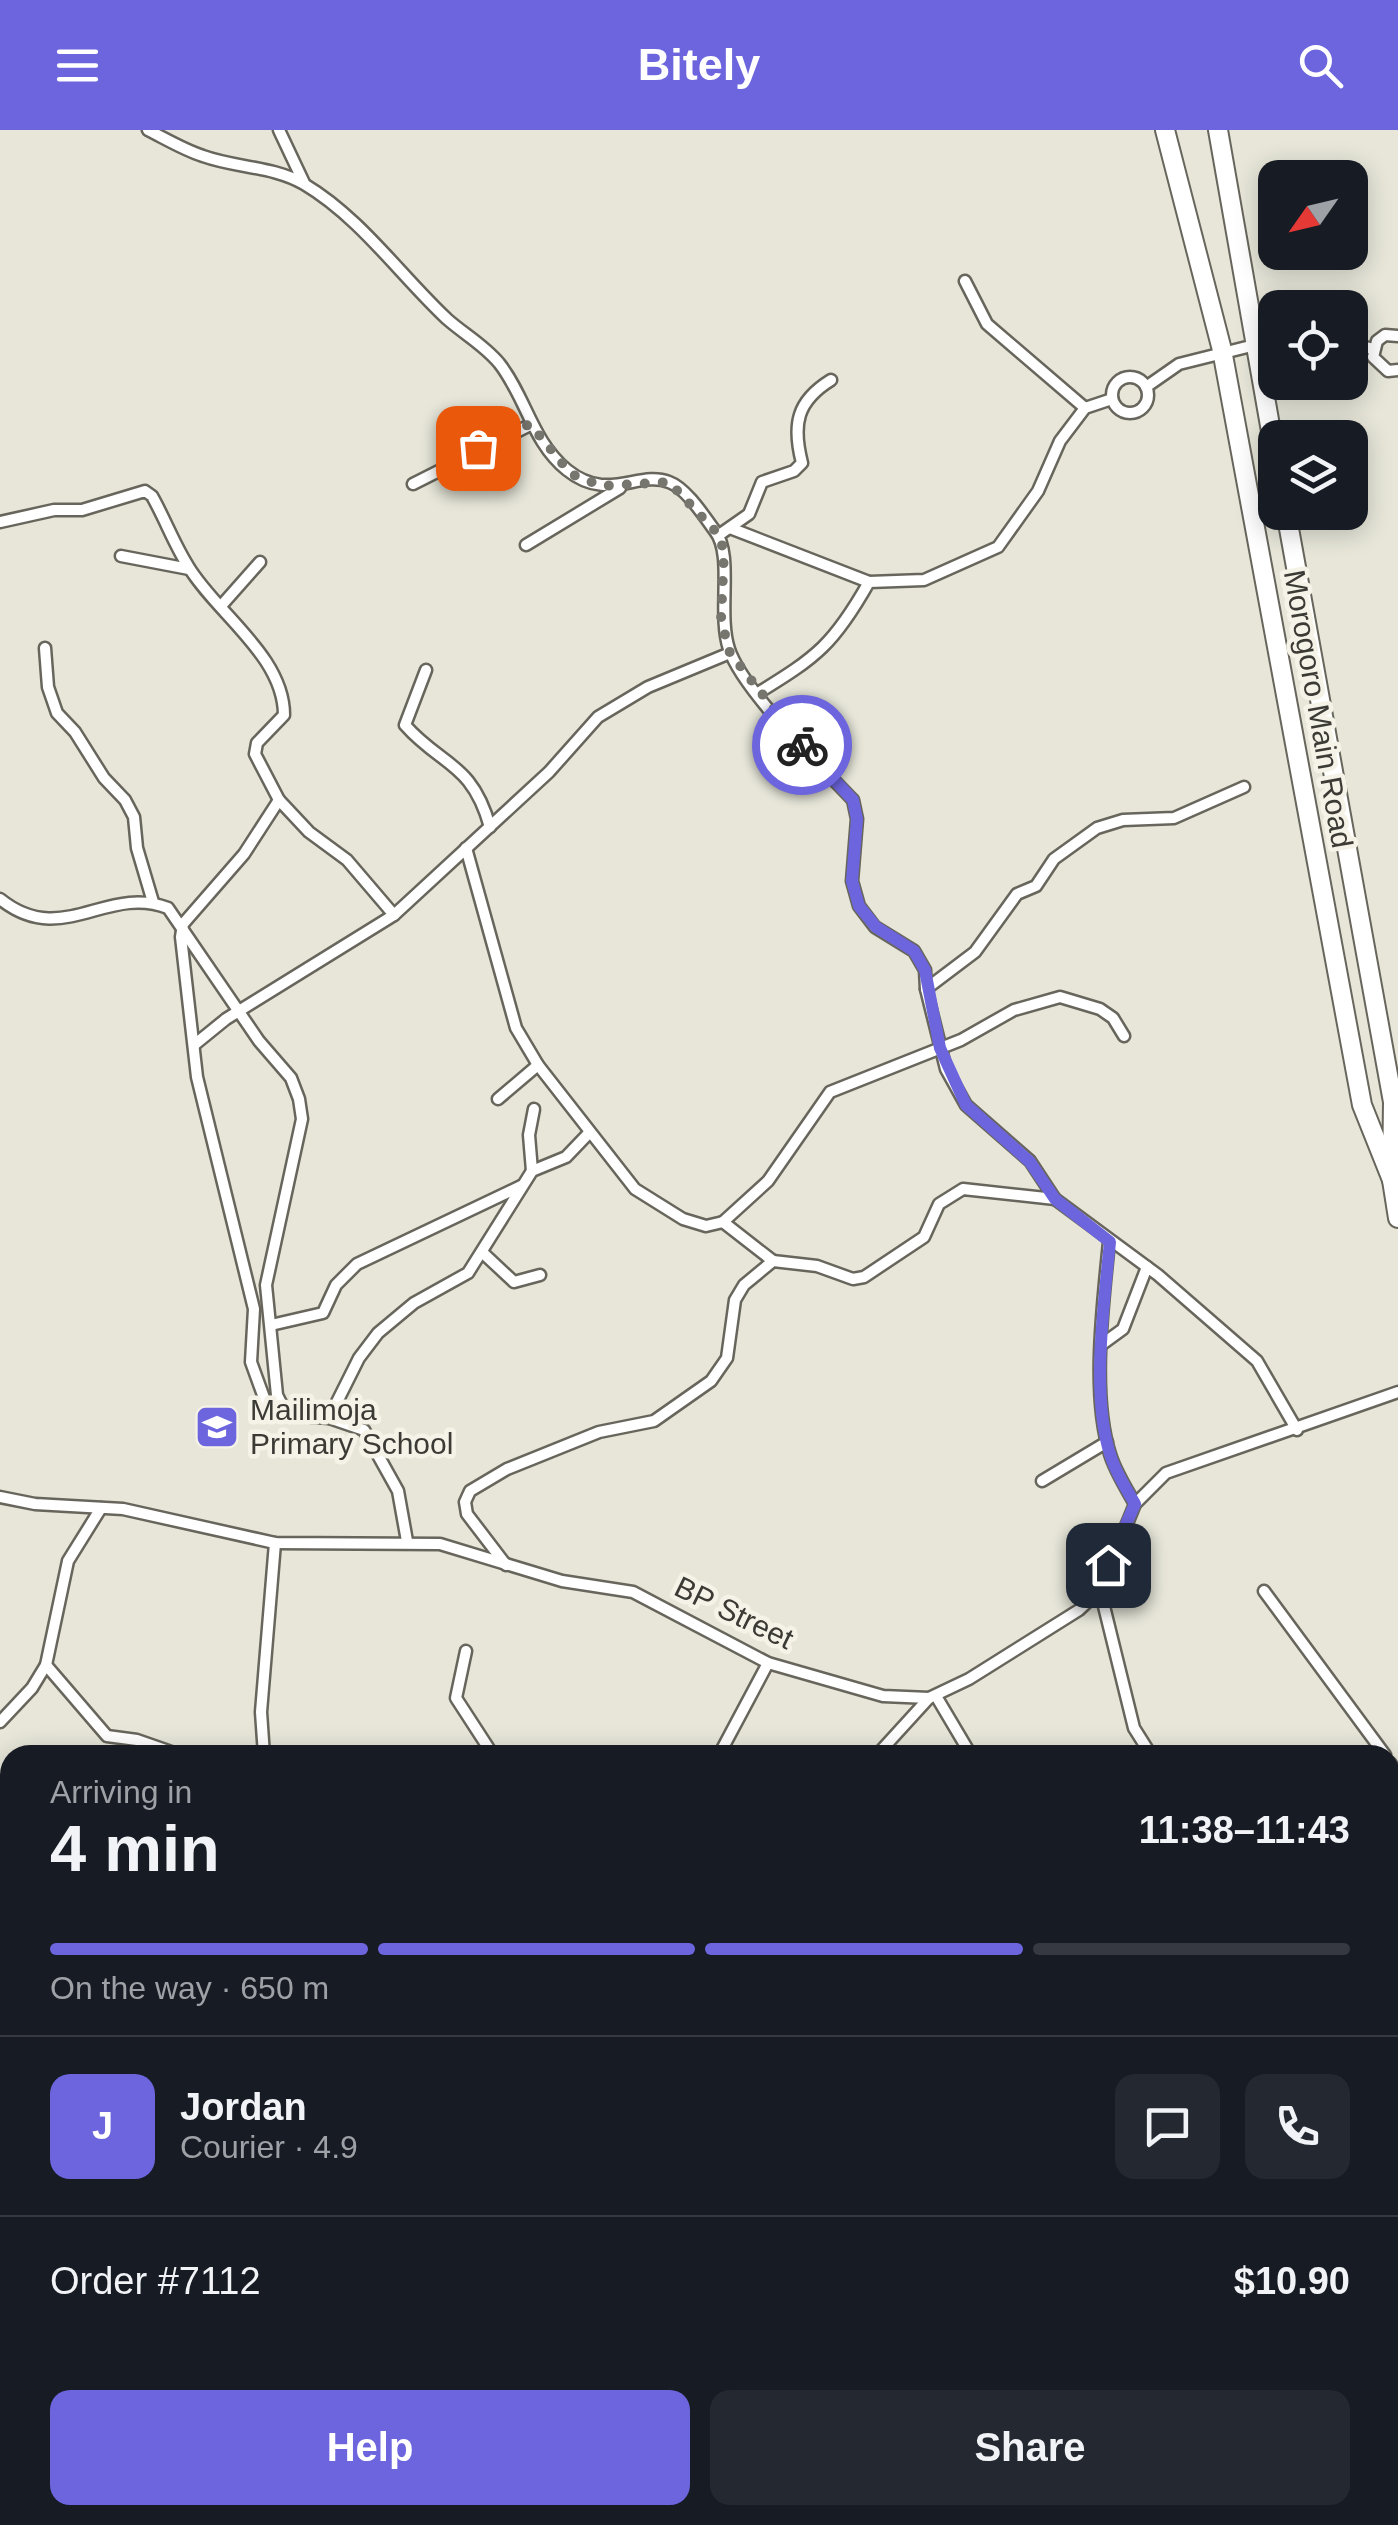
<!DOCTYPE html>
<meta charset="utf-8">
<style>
body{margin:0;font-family:Arial,sans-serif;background:#242831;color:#f1f3f6;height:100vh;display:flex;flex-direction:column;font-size:38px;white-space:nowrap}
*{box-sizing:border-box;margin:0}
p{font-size:32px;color:#9ea1a6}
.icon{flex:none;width:55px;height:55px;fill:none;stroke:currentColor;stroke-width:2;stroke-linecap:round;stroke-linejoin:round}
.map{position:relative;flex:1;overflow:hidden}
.sheet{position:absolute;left:0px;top:1615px;width:1400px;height:780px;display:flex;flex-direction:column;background:#171b24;border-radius:30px 30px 0 0;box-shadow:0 5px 25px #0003}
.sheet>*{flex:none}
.needle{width:65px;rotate:236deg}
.tools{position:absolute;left:1258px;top:30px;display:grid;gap:20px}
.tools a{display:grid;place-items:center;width:110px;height:110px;border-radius:20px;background:#171b24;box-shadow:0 5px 25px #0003;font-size:50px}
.pin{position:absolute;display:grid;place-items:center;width:85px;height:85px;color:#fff;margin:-42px;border-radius:20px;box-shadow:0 5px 15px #0006}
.courier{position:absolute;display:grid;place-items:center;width:100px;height:100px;margin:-50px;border:8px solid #6c65de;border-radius:50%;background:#fff;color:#222;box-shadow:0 2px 12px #0007}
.summary em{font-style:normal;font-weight:700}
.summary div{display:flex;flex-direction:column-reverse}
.summary{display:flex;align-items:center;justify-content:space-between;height:170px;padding:0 50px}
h1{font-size:65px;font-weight:700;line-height:75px}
.bar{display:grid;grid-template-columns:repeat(4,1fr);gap:15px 10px;align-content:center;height:120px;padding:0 50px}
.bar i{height:12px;border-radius:8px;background:#363941}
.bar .on{background:#6c65de}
.bar p{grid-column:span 4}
.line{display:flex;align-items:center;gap:25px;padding:0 50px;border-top:2px solid #363941}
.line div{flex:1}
.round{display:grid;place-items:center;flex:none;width:105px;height:105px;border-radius:20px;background:#242831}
.action{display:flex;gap:20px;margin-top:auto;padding:20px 50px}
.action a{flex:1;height:115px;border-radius:20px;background:#6c65de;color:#fff;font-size:40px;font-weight:700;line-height:115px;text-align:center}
.action a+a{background:#242831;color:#f1f3f6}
header{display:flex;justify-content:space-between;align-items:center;height:130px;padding:0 50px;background:#6c65de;color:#fff;font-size:45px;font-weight:700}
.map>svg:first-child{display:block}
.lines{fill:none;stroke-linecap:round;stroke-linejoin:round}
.street-casing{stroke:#68665c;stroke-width:15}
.highway-casing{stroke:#68665c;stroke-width:22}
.street{stroke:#fff;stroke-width:10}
.highway{stroke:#fff;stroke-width:18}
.done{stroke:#77766e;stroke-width:10;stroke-dasharray:0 18}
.route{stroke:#6c65de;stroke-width:12}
.labels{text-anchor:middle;stroke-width:9;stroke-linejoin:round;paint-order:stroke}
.street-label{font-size:30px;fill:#3b3a35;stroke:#f5f3e7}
.poi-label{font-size:30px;fill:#3b3a35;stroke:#f5f3e7;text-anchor:start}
</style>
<header><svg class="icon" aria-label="menu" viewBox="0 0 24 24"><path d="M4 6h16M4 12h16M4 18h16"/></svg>Bitely<svg class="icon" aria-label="search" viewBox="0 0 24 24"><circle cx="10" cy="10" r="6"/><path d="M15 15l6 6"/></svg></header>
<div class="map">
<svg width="1398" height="2395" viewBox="0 0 1398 2395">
<rect width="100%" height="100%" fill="#e7e6d9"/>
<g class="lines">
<defs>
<g id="street">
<path d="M 148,0 C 166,9 184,20 203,26 C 236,38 273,36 304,54 C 361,88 400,145 447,189 C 464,204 484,215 499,233 C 526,267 532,312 567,340 C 608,373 638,340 669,352 C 686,358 704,386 715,401 C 734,425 717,483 729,519 C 743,561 820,635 853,670 L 857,689 L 852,751 L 859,776 L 875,797 L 914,821 L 925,840 L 926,859 L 946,939 L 966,975 L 1030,1031 L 1055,1069 L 1158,1145 L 1257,1231 L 1297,1300"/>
<polyline points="279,0 304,53"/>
<polyline points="965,151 987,194 1085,278"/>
<polyline points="1398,206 1385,205 1377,211 1373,227 1388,241 1398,240"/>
<polyline points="1350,214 1374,219"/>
<circle cx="1130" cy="265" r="18"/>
<polyline points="1146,257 1179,234 1275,210"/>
<polyline points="413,354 530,295"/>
<path d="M 0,392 L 54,380 L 82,380 L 145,361 L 152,366 C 165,389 174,414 188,436 C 216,483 284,526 284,585 L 257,613 L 255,624 L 279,670 L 309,702 L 347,730 L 394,785"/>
<polyline points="730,398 869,452"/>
<path d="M 719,405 L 749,384 L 762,352 L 794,341 L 802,333 C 792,294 797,271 831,250"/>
<polyline points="526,415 620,358"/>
<polyline points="121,426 189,439"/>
<polyline points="221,476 260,432"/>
<polyline points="45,518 48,557 57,583 75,602 104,648 125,670 134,687 137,718 153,772"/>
<path d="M 426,540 L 405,595 C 441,636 472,632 490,697"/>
<path d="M 758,563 C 817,527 834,514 869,452 L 924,450 L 998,417 L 1038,361 L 1060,311 L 1085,278 L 1112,269"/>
<polyline points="279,670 244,724 183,794 181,807 197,947 254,1179 251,1232 267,1276 276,1284 287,1285"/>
<polyline points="466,718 516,898 538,935 635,1059 683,1089 706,1096 723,1092 773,1131"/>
<path d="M 0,769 C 62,819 106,754 168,778 L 259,911 L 291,948 L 299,969 L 302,989 L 266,1155 L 277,1265 L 287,1285 L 329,1288 L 364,1300 L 398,1361 L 407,1411"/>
<polyline points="926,859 975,822 1017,764 1036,756 1054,729 1097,698 1123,690 1174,688 1244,657"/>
<polyline points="194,915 226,889 394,785 549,642 598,587 648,557 730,523"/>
<polyline points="498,969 538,935"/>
<polyline points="532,1041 529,1005 534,979"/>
<polyline points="723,1092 768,1051 830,962 961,910 1014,880 1060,867 1100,879 1113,888 1124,906"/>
<path d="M 1109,1112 C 1103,1174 1091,1265 1110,1324 C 1115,1341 1126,1358 1135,1374"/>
<polyline points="483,1123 514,1152 540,1145"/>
<polyline points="271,1195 323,1183 336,1155 357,1134 521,1056"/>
<polyline points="1101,1215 1123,1199 1147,1137"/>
<polyline points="329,1288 359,1228 378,1203 414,1173 468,1143 532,1041 566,1027 589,1003"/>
<polyline points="1042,1351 1107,1312"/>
<polyline points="0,1367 35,1374 123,1379 275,1413 440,1414 562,1451 633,1462 768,1533 883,1566 929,1568 969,1549 1079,1480 1100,1460 1135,1374 1166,1343 1398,1262"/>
<polyline points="506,1435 467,1384 465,1372 470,1361 507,1339 599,1302 654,1291 711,1251 727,1228 735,1170 744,1155 773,1131 817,1136 853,1149 864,1147 924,1107 939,1074 963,1059 1055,1069"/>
<polyline points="1100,1460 1134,1598 1151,1625"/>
<polyline points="1264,1461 1385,1625"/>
<polyline points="466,1521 456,1568 493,1625"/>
<polyline points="46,1535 107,1606 137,1610 180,1625"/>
<polyline points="936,1566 971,1625"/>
<polyline points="0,1592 32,1558 46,1535 68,1431 101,1378"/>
<polyline points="264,1625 261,1582 275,1413"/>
<polyline points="719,1625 768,1533"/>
<polyline points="877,1625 929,1568"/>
<polyline points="1390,1633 1398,1644"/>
<polyline points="0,1672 10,1679"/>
<polyline points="1390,1729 1398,1728"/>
<polyline points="0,1829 10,1823"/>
<polyline points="1390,1919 1398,1917"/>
<polyline points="0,1948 10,2044"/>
<polyline points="1390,2214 1398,2216"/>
<polyline points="1390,2382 1398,2382"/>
<polyline points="26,2385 28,2395"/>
<polyline points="409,2385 411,2395"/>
<polyline points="508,2385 518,2395"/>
<polyline points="940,2385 950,2395"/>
<polyline points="1319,2385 1361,2385"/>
<polyline points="187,2395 187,2385"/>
<polyline points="297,2395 311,2385"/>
<polyline points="1204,2395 1208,2385"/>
<polyline points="1296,2395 1299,2385"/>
</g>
<g id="highway">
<polyline points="1165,0 1222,220 1362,975 1392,1050"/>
<polyline points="1218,0 1275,324"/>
<polyline points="1286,382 1393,972 1392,1050 1398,1088"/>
</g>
</defs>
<use href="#street" class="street-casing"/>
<use href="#highway" class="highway-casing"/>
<use href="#street" class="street"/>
<use href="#highway" class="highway"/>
</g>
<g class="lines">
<polyline class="done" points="478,318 530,294 571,344 602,356 669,352 719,405 724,422 721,490 730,523 802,615"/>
<path class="route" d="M 802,615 L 853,670 L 857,689 L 852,751 L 859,776 L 876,797 L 914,821 L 925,840 L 940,918 L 966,975 L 1030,1032 L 1055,1069 L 1110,1112 C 1104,1174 1091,1265 1110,1324 C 1115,1342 1126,1358 1135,1374 L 1108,1435"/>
</g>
<defs>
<symbol id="school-square" viewBox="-11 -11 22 22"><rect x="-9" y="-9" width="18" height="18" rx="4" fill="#6c65de" stroke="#f5f3e7"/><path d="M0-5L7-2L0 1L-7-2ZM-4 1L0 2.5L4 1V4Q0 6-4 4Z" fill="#fff"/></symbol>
</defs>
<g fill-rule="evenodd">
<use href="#school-square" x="192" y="1272" width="50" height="50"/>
</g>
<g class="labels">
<g class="street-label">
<text transform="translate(1318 579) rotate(80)" y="10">Morogoro Main Road</text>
<text transform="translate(734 1483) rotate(26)" y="10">BP Street</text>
</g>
<g class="poi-label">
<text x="250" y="1290">Mailimoja<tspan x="250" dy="34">Primary School</tspan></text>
</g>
</g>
</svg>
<div class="tools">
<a><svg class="needle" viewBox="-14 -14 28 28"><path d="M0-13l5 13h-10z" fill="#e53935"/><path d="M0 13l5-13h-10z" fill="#9ea1a6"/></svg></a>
<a><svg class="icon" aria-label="locate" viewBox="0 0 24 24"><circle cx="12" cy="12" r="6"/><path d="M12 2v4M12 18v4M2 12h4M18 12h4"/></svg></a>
<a><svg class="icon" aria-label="layers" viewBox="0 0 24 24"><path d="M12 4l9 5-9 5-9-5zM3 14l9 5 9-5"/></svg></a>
</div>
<div class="pin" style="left:478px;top:318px;background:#ea580c"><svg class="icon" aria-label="bag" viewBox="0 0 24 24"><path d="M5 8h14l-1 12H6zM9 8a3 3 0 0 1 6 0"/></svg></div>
<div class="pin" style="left:1108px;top:1435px;background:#1f2937"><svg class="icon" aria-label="home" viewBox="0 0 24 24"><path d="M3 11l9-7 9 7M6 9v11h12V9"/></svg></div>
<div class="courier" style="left:802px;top:615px"><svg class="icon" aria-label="bike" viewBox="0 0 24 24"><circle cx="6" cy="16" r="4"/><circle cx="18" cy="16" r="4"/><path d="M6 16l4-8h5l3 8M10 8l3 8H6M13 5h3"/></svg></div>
<section class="sheet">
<div class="summary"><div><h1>4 min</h1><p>Arriving in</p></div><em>11:38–11:43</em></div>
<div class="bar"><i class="on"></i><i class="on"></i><i class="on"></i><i></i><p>On the way · 650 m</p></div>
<div class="line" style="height:180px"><b class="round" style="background:#6c65de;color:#fff">J</b><div><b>Jordan</b><p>Courier · 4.9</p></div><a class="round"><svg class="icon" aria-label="chat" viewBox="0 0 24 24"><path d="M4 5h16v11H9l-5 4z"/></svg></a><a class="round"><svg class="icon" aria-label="phone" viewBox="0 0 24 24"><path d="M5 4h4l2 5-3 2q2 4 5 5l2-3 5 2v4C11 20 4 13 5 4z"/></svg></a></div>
<div class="line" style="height:130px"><div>Order #7112</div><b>$10.90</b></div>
<div class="action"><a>Help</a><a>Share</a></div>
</section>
</div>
